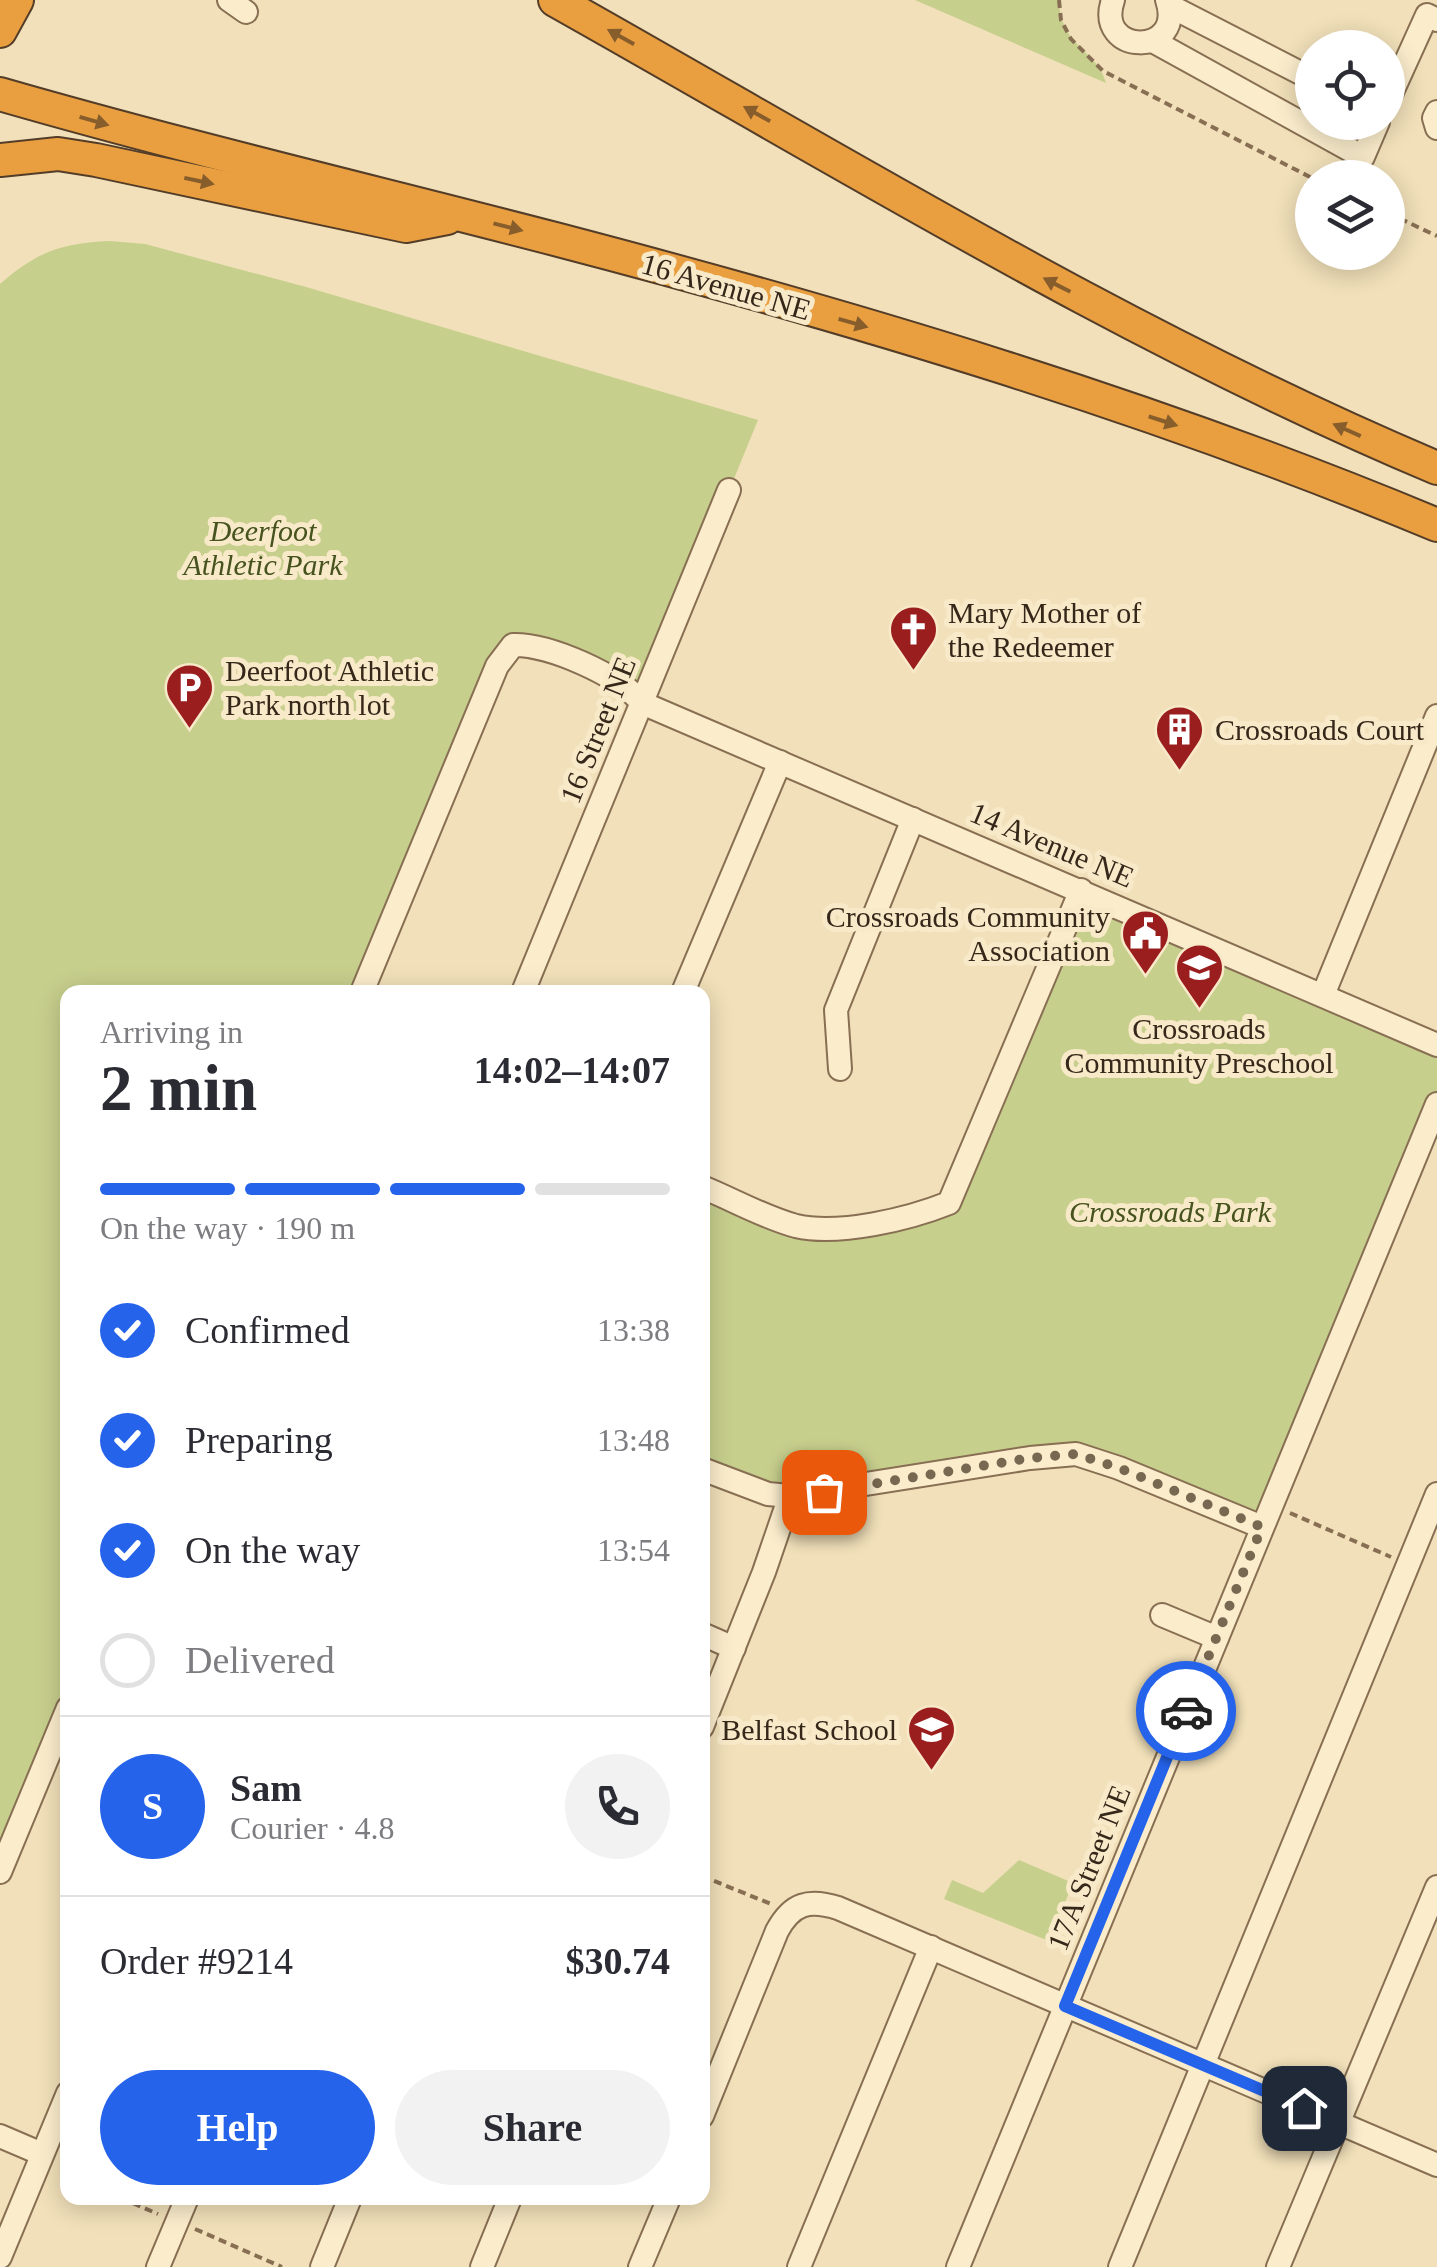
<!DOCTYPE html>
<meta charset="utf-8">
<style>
body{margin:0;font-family:Georgia,serif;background:#f2f2f3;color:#2b2b33;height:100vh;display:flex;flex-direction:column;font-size:38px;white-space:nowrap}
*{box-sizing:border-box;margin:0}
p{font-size:32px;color:#7c7c81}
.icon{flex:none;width:55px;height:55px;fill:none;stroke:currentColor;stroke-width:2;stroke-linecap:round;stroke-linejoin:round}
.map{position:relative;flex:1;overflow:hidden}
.side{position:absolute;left:60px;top:985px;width:650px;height:1220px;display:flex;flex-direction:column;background:#fff;border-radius:20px;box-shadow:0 5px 25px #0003}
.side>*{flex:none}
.controls{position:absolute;left:1295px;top:30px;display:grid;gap:20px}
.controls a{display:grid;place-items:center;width:110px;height:110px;border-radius:50%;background:#fff;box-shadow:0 5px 25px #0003;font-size:50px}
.pin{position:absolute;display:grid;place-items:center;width:85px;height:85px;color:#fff;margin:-42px;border-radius:20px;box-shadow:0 5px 15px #0006}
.courier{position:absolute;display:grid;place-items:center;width:100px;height:100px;margin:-50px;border:8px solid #2563eb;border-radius:50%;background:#fff;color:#222;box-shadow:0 2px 12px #0007}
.summary em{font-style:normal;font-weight:800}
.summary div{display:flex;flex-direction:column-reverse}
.summary{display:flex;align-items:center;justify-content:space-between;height:170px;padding:0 40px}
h1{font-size:65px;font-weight:800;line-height:75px}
.bar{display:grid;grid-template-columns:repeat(4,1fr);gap:15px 10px;align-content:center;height:120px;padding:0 40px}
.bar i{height:12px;border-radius:8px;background:#e1e1e2}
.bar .on{background:#2563eb}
.bar p{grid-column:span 4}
.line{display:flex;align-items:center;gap:25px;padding:0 40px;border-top:2px solid #e1e1e2}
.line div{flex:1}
.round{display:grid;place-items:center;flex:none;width:105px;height:105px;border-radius:52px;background:#f2f2f3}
ol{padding:0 40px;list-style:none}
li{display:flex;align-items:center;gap:30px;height:110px}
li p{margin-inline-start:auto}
li .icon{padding:10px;border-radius:50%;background:#2563eb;color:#fff;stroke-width:4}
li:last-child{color:#7c7c81}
li i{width:55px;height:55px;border:5px solid #e1e1e2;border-radius:50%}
.button{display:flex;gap:20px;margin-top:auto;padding:20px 40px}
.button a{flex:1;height:115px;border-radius:60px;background:#2563eb;color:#fff;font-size:40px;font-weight:800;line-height:115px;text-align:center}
.button a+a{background:#f2f2f3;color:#2b2b33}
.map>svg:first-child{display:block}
.green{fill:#c7cf8d}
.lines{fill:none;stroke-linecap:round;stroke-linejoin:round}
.minor-casing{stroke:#886f53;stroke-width:26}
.highway-casing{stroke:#543d28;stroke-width:36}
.path{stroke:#886f53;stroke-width:4;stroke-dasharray:8 5;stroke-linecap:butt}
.minor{stroke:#fbedcc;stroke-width:22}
.highway{stroke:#e99f40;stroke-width:32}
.oneway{fill:#865d2b}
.done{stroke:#776851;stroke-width:10;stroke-dasharray:0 18}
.route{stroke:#2563eb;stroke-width:12}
.labels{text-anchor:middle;stroke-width:10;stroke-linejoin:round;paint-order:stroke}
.street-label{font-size:30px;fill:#352719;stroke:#f8eac9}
.park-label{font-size:30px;font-style:italic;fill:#46531e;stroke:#f8eac9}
.poi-label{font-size:30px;fill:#352719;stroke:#f8eac9;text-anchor:start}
</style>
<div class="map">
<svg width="1437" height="2267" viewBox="0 0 1437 2267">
<rect width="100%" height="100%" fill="#f1e0b9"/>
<g class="green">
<path d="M 915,0 L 1059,0 C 1060,47 1098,50 1106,83 Z"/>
<path d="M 110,241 L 145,244 L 306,287 L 758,420 L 642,703 L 629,686 L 513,645 L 362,992 L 68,992 L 67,1708 L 0,1872 L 0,284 C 37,252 61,243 110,241 Z"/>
<polygon points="1081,890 1437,1045 1437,1104 1262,1527 1098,1460 790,1496 703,1469 702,1187 794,1225 949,1203"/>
<polygon points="1019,1860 1073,1883 1049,1941 944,1899 952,1880 983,1893"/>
</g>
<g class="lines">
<defs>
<g id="minor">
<polyline points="229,0 246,12"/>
<path d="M 1113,0 C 1094,56 1186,57 1167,0"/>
<polyline points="1170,6 1312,79"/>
<polyline points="1153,41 1363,157 1378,122"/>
<polyline points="1388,101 1427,15 1437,20"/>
<polyline points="1437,112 1434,118 1437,128"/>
<path d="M 362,992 L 497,666 L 513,645 C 549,644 619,675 642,703 L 1437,1045"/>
<polyline points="523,992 729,490"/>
<polyline points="683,992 780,762"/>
<polyline points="1323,995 1437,716"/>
<polyline points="840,1069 836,1010 913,819"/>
<path d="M 702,1187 C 732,1199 765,1218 796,1226 C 839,1236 909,1219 949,1203 L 1081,890"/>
<polyline points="702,1469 768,1494 790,1496 1030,1458 1076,1454 1119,1468 1262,1527"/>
<polyline points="1162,1615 1217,1638"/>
<polyline points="702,1634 734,1648"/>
<polyline points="702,1727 764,1572 790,1496"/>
<polyline points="0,1872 68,1708"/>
<path d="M 702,2116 L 777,1931 C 792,1903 809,1899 838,1908 L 1437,2165"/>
<polyline points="0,2136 42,2154"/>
<polyline points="0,2257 68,2093"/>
<polyline points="158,2267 187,2198"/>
<polyline points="322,2267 350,2198"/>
<polyline points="482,2267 510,2198"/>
<polyline points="640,2267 669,2198"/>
<polyline points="799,2267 931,1947"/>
<polyline points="958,2267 1437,1104"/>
<polyline points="1120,2267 1437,1494"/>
<polyline points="1278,2267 1437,1887"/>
</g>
<g id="highway">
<path d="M 555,0 C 845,163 1130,339 1437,468"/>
<polyline points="0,31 17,0"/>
<path d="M 0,94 C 184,147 370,191 555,239 C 853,317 1152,406 1437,525"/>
<polyline points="0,160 58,154 96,160 406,226 447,218"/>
</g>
</defs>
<use href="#minor" class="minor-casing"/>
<use href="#highway" class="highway-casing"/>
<g class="path">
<polyline points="1059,0 1061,20 1071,39 1103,71 1312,178"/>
<polyline points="1388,213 1437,236"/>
<polyline points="1290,1513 1391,1557"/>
<polyline points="702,1876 771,1904"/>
<polyline points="121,2198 158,2214"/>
<polyline points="195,2229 282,2267"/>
</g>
<use href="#minor" class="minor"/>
<use href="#highway" class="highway"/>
</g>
<defs><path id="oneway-solid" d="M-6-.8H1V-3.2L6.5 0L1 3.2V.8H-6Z" transform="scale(2.5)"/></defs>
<g class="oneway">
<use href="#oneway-solid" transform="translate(621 37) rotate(-151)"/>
<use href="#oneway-solid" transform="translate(757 114) rotate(-151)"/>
<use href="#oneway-solid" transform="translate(94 121) rotate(16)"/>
<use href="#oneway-solid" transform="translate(199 181) rotate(12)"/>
<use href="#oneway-solid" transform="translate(508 227) rotate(14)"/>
<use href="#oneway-solid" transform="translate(1057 285) rotate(-153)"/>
<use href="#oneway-solid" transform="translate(853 323) rotate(16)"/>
<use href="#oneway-solid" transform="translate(1163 421) rotate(18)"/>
<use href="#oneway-solid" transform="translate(1347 430) rotate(-156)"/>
</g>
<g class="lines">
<polyline class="done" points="824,1492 1030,1458 1076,1454 1119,1468 1262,1527 1186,1711"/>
<polyline class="route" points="1186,1711 1065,2006 1304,2108"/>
</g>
<defs>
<symbol id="church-pin" viewBox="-11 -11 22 30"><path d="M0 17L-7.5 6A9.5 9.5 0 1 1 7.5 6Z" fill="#9b1e1f" stroke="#f8eac9"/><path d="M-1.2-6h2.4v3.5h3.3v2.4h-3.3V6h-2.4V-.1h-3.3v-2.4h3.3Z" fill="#fff"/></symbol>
<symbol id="parking-pin" viewBox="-11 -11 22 30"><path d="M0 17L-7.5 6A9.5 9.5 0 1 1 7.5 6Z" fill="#9b1e1f" stroke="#f8eac9"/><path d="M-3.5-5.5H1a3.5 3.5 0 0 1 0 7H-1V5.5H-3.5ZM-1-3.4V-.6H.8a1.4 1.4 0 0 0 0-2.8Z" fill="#fff"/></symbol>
<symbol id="building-pin" viewBox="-11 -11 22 30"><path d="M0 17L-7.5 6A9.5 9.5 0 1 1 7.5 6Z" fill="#9b1e1f" stroke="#f8eac9"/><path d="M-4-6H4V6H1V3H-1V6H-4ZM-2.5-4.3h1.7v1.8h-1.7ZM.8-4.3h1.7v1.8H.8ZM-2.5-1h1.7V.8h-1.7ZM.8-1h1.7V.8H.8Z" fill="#fff"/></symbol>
<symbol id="civic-pin" viewBox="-11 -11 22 30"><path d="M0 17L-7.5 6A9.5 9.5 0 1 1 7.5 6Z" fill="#9b1e1f" stroke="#f8eac9"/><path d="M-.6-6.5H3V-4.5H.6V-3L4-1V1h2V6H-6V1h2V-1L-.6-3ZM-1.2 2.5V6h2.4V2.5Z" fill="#fff"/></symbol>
<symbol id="school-pin" viewBox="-11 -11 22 30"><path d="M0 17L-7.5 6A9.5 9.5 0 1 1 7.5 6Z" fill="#9b1e1f" stroke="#f8eac9"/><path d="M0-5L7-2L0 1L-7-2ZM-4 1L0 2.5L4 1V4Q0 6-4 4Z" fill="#fff"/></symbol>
</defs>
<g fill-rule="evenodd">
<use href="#church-pin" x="886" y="602" width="55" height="75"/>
<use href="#parking-pin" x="162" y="660" width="55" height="75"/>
<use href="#building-pin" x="1152" y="702" width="55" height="75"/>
<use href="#civic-pin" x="1118" y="906" width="55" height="75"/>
<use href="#school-pin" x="1172" y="940" width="55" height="75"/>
<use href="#school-pin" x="904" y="1702" width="55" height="75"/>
</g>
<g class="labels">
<g class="street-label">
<text transform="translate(726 287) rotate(16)" y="10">16 Avenue NE</text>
<text transform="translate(598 730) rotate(-68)" y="10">16 Street NE</text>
<text transform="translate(1052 845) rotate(23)" y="10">14 Avenue NE</text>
<text transform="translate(1089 1868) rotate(-68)" y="10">17A Street NE</text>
</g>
<g class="park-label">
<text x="263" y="541">Deerfoot<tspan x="263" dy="34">Athletic Park</tspan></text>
<text x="1170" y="1222">Crossroads Park</text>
</g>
<g class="poi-label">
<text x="948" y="623">Mary Mother of<tspan x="948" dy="34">the Redeemer</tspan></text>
<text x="225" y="681">Deerfoot Athletic<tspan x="225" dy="34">Park north lot</tspan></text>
<text x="1215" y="740">Crossroads Court</text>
<text x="1110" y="927" text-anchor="end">Crossroads Community<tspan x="1110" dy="34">Association</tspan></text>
<text x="1199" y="1039" text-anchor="middle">Crossroads<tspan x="1199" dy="34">Community Preschool</tspan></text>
<text x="897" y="1740" text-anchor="end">Belfast School</text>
</g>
</g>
</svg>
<div class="controls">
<a><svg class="icon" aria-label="locate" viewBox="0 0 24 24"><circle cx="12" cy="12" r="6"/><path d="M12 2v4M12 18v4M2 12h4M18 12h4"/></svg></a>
<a><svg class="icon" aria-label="layers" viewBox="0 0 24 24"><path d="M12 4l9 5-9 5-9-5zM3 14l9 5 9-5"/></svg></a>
</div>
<div class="pin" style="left:824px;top:1492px;background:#ea580c"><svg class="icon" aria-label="bag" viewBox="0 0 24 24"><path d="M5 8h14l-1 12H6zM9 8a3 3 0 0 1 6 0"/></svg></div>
<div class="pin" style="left:1304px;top:2108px;background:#1f2937"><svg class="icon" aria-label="home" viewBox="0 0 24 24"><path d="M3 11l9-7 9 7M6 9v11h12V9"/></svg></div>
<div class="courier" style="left:1186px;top:1711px"><svg class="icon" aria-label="car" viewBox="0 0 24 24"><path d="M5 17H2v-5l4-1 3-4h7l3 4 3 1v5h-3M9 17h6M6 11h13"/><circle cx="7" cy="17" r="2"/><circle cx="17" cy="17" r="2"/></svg></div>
<section class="side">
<div class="summary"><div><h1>2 min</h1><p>Arriving in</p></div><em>14:02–14:07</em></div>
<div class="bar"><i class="on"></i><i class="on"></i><i class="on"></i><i></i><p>On the way · 190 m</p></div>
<ol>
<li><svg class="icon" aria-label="check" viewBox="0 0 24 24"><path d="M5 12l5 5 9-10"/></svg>Confirmed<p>13:38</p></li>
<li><svg class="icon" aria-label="check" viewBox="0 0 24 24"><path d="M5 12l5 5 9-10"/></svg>Preparing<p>13:48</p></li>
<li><svg class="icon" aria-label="check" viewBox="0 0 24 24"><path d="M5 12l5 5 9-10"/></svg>On the way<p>13:54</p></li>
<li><i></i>Delivered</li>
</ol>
<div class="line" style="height:180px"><b class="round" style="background:#2563eb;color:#fff">S</b><div><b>Sam</b><p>Courier · 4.8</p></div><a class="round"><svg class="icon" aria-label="phone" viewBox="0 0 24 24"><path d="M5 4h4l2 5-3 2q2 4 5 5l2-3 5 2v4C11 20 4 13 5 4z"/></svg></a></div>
<div class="line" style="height:130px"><div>Order #9214</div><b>$30.74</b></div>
<div class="button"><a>Help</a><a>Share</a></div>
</section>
</div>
